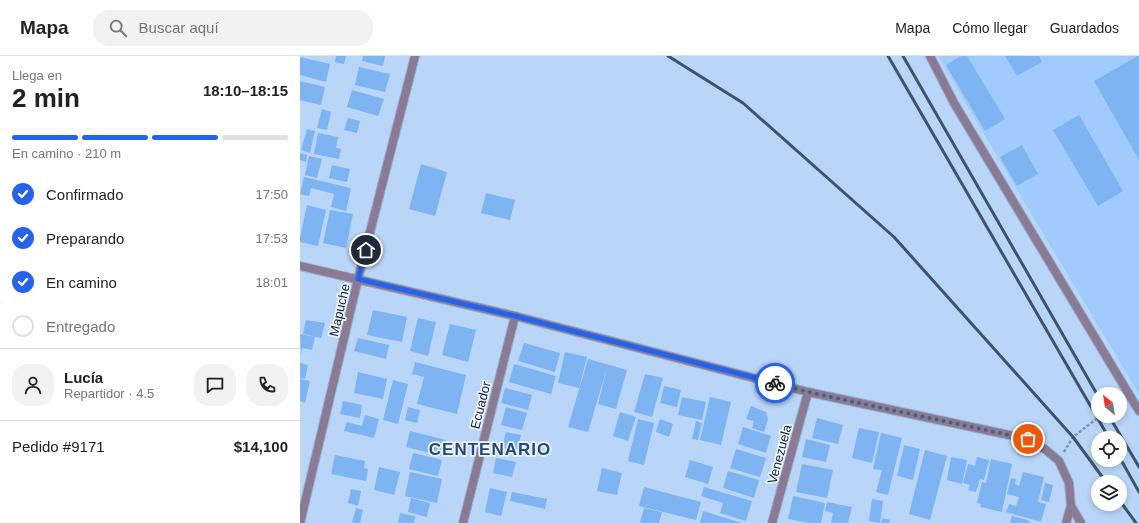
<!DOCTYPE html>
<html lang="es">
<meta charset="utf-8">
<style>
body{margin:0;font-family:Arial,sans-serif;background:#f2f2f2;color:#222;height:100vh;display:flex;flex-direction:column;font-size:15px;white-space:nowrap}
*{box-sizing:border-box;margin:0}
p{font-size:13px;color:#767676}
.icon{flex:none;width:22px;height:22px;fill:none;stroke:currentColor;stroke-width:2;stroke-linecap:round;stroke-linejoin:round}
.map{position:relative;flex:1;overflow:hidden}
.panel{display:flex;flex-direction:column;background:#fff;width:300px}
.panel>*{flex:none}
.needle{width:26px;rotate:330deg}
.buttons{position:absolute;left:791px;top:331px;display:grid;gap:8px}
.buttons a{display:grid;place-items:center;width:36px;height:36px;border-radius:50%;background:#fff;box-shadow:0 2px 6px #0003;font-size:20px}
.pin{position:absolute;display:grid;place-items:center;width:34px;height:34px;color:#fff;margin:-17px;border:2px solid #fff;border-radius:50%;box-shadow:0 1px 4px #0007}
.courier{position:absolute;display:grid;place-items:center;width:40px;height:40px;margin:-20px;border:3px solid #2563eb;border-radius:50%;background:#fff;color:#222;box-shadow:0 1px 5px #0007}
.head em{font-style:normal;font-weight:700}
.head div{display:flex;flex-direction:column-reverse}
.head{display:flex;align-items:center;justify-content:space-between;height:68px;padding:0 12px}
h1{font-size:26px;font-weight:700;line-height:30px}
.bar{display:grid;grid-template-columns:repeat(4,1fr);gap:6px 4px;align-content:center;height:48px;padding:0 12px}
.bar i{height:5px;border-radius:3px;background:#e0e0e0}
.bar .current{background:#2563eb}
.bar p{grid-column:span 4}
.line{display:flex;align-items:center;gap:10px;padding:0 12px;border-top:1px solid #e0e0e0}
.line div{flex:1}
.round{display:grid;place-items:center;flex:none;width:42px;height:42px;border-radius:16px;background:#f2f2f2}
ol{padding:0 12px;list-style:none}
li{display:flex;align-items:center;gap:12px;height:44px}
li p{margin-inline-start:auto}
li .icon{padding:4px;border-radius:50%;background:#2563eb;color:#fff;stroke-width:4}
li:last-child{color:#767676}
li i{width:22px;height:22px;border:2px solid #e0e0e0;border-radius:50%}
header{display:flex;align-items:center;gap:24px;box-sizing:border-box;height:56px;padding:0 20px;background:#fff;border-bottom:1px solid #e0e0e0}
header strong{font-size:19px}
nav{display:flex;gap:22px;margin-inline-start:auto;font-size:14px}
.search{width:280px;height:36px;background:#f2f2f2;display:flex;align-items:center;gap:10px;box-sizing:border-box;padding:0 14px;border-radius:16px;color:#767676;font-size:15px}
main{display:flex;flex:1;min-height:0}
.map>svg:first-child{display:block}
.built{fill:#a1cbfc}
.building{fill:#7fb4f2}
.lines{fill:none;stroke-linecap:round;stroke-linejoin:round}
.minor-casing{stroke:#97b1d0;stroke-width:10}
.path{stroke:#7a93b0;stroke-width:2.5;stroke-dasharray:3 2;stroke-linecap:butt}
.minor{stroke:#8a7a94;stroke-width:8}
.rail{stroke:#3f546c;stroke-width:3}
.done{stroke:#4a607a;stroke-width:4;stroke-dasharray:0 7.2}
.route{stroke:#2563eb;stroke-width:5}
.labels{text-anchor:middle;stroke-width:3.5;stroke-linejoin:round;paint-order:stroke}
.street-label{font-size:13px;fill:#0f2136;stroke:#eff4fa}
.district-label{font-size:17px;font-weight:bold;letter-spacing:1px;fill:#204a7a;stroke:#eff4fa}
</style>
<header>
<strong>Mapa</strong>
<div class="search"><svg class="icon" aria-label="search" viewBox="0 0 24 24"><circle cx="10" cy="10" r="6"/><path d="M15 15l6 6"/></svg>Buscar aquí</div>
<nav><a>Mapa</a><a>Cómo llegar</a><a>Guardados</a></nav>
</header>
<main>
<section class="panel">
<div class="head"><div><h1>2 min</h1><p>Llega en</p></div><em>18:10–18:15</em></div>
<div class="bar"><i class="current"></i><i class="current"></i><i class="current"></i><i></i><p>En camino · 210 m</p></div>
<ol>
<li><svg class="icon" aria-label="check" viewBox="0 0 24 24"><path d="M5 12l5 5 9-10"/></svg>Confirmado<p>17:50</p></li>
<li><svg class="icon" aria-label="check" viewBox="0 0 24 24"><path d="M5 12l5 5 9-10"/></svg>Preparando<p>17:53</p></li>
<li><svg class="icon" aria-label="check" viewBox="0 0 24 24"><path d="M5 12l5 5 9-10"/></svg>En camino<p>18:01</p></li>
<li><i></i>Entregado</li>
</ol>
<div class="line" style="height:72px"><a class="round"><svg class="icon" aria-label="person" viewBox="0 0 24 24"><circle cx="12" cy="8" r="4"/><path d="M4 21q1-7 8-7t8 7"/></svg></a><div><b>Lucía</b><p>Repartidor · 4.5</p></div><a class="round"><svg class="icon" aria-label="chat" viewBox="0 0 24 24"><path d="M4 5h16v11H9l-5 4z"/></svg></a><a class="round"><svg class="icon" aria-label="phone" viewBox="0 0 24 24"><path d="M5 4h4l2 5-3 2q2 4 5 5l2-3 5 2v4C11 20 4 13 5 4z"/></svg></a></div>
<div class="line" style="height:52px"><div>Pedido #9171</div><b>$14,100</b></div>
</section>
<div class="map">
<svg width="839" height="467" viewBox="0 0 839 467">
<rect width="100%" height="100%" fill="#b9d5f7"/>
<polygon class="built" points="638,0 839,0 839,338 741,174"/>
<g class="building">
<polygon points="36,0 46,0 44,8 35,6"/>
<polygon points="63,0 85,0 83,10 62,5"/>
<polygon points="661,0 667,0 705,63 685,75 646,9"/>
<polygon points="705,0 739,0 742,6 717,20"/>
<polygon points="838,0 839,0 839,104 794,25"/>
<polygon points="0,1 30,8 26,26 0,19"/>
<polygon points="59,11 90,18 85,36 55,29"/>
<polygon points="0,25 25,31 21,49 0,44"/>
<polygon points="52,34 84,43 78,60 47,51"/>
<polygon points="22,53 31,56 27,74 17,72"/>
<polygon points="779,59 823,135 798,150 753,74"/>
<polygon points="48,62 60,65 57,77 44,74"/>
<polygon points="7,73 15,75 10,97 1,94"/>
<polygon points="18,77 38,81 36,92 41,93 39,103 14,98"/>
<polygon points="722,89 738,118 717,130 700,101"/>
<polygon points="0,97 7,99 6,106 0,104"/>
<polygon points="9,100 22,103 17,122 5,119"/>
<polygon points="121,108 147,116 135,160 109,153"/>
<polygon points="32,109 50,113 47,126 29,122"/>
<polygon points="4,121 51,132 46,155 31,151 34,138 11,132 9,140 0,138"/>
<polygon points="186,137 215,144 210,164 181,157"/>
<polygon points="7,149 26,154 18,190 0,186 0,181"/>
<polygon points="30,154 53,158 46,192 23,187"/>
<polygon points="73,254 107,261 102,286 67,279"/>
<polygon points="118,262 136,266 128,300 110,295"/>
<polygon points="6,264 25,267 21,282 3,278"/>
<polygon points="150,268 176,274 168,306 142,299"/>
<polygon points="0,278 15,281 12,294 2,292 1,299"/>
<polygon points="58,282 89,289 86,303 54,295"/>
<polygon points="224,287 260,297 255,316 218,305"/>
<polygon points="265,296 287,301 279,332 258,327"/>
<polygon points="288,303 327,314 316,353 298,348 307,312 288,376 268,371"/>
<polygon points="115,306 166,319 157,358 117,348 124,321 112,318"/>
<polygon points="0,307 8,309 5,323 0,322"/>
<polygon points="214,308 256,320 251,338 209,326"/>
<polygon points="58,316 87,323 83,343 54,337"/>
<polygon points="345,318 363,322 352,361 334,356"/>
<polygon points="0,323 10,325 5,347 0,345"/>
<polygon points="93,324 108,328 98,368 83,364"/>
<polygon points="364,330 381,334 377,351 360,347"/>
<polygon points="205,332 232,339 228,354 201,347"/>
<polygon points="382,341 406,346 402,364 378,359"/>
<polygon points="410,341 431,346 421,389 400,384"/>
<polygon points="43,345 62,349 60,362 40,358"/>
<polygon points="451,350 466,356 468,363 464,376 452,372 454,365 446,363"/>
<polygon points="108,351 120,354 117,367 105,364"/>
<polygon points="206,351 227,357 222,374 201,369"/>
<polygon points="320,356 336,361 328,385 313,380"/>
<polygon points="65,359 79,363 74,382 44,375 47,366 62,370"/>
<polygon points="517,362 543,369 538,388 512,382"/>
<polygon points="338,363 354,367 344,409 328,405"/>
<polygon points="360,363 373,368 369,381 356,376"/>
<polygon points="396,365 402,367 398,384 392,383"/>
<polygon points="443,371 471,380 466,397 438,388"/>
<polygon points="559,372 579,376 572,407 552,402"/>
<polygon points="110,375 146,384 142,400 106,391"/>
<polygon points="206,376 221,379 217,395 202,392"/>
<polygon points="581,377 602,382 588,439 576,436 582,414 573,413"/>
<polygon points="506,383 530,389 526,406 502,401"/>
<polygon points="604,389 620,393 613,424 597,420"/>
<polygon points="436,393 466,402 460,421 430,412"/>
<polygon points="625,394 647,400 630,464 609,458"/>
<polygon points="113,397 142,404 138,420 109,413"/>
<polygon points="35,399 65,405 64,412 68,413 66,425 31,418"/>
<polygon points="651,401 667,404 662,428 647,424"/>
<polygon points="677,401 689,404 684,424 680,423 676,436 668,434 670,429 663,427 668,408 675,410"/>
<polygon points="196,402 216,406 212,421 193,417"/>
<polygon points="691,403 712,408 702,456 680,451 681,448 677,447 682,426 686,427"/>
<polygon points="390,404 413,411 408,428 385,421"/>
<polygon points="502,408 533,414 527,442 496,436"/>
<polygon points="79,411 100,416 94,439 74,434"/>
<polygon points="302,412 322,417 317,439 297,435"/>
<polygon points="428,415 459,424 454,442 423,432"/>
<polygon points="110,416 142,423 137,447 105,440"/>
<polygon points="723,416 744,421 738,446 746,448 741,466 706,456 709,448 716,450 719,441 707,438 711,422 716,423 715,428 719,430"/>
<polygon points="745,427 753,429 749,446 741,444"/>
<polygon points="344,431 401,446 396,464 339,450"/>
<polygon points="404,431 452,445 446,465 420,457 423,447 401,440"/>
<polygon points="190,432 207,436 201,460 185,456"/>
<polygon points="51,433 61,435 58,450 48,447"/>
<polygon points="212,436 247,443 245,453 210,445"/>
<polygon points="493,440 525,447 521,467 509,467 488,463"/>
<polygon points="111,442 130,447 127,461 108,456"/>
<polygon points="572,443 583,445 580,467 569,465"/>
<polygon points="527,446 552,451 548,467 531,467 533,457 525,455"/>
<polygon points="56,452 63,454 60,467 52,467"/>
<polygon points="344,452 362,456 359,467 340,467"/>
<polygon points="403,455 442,467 400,467"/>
<polygon points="100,457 115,460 114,467 98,467"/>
<polygon points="712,460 728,464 728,465 732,467 710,467"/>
<polygon points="583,462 590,464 589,467 581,467"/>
</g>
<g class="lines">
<defs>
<g id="minor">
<polyline points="630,0 654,47 839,355"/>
<polyline points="0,210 215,260 508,336 728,383 746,394 759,405 769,427 771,450 766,467"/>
<polyline points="771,450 781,467"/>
<polyline points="0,467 58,223 115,0"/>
<polyline points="163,467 215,260"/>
<polyline points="472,467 508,336"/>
</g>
</defs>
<use href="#minor" class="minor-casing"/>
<polyline class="path" points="764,396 773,381 800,360"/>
<use href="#minor" class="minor"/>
<g class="rail">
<polyline points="368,0 443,47 594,181 773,381 806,426"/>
<polyline points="588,0 809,382"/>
<polyline points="603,0 798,340"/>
<polyline points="809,360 839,411"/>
<polyline points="820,402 839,436"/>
<polyline points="820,445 836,467"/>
</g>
</g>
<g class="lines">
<polyline class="done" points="475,327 508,336 728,383"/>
<polyline class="route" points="66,194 58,223 215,260 475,327"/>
</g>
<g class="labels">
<g class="street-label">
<text transform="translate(39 254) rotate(-77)" y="5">Mapuche</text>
<text transform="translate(180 349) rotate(-76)" y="5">Ecuador</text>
<text transform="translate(479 398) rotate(-75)" y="5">Venezuela</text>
</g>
<g class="district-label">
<text x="190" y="399">CENTENARIO</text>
</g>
</g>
</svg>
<div class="buttons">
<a><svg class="needle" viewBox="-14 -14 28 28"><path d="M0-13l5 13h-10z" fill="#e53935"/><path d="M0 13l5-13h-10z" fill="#767676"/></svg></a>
<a><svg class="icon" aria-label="locate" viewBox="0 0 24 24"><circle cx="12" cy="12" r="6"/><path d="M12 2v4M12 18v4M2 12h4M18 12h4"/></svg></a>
<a><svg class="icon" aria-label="layers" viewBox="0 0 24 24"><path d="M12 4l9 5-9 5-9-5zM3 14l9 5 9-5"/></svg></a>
</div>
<div class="pin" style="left:728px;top:383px;background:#ea580c"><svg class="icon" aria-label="bag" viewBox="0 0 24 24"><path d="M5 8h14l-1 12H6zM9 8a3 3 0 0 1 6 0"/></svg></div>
<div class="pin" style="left:66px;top:194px;background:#1f2937"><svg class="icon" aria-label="home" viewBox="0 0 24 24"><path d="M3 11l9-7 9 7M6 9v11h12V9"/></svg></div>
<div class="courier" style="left:475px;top:327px"><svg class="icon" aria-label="bike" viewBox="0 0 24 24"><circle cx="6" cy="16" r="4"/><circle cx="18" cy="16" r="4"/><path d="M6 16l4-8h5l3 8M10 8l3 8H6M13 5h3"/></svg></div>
</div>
</main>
